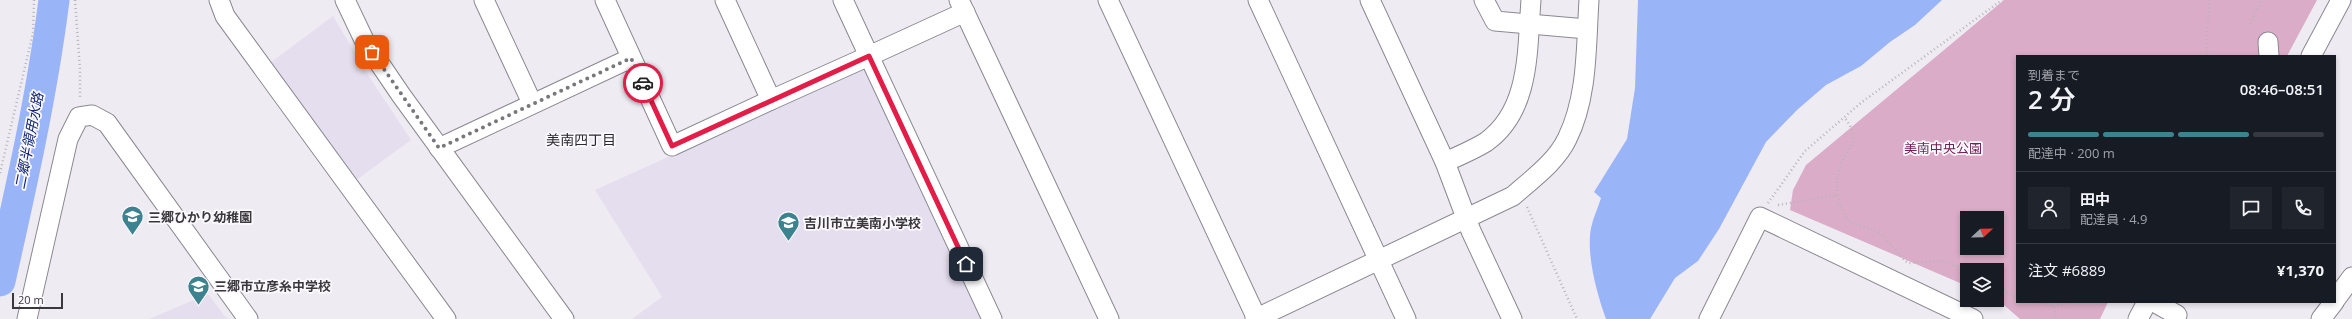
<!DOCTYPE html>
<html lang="ja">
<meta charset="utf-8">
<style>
body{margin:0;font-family:"Open Sans","Noto Sans JP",sans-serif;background:#20242c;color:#f1f3f6;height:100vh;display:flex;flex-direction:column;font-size:15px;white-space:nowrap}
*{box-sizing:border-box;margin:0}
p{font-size:13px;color:#9ea1a6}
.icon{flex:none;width:22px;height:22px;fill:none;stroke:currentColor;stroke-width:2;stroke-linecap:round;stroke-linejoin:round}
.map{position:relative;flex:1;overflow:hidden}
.details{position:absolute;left:2016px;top:55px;width:320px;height:248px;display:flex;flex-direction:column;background:#171b24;border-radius:0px;box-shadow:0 2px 6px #0003}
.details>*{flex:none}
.needle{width:26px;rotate:68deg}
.fabs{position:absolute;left:1960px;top:211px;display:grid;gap:8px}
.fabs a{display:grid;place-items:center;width:44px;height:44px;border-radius:0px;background:#171b24;box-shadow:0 2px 6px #0003;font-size:20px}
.scale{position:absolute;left:12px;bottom:10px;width:51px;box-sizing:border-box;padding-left:4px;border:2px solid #3a383c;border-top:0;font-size:11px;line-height:14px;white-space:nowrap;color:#3a383c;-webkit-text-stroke:3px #fbf9fe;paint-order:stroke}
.pin{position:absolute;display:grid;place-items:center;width:34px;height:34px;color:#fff;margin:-17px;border-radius:8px;box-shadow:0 2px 6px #0006}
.courier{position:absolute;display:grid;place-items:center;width:40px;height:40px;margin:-20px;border:3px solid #e11d48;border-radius:50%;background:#fff;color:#222;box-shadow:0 1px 5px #0007}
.overview em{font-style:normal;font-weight:600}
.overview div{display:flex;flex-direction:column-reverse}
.overview{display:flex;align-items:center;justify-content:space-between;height:68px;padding:0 12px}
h1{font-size:26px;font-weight:600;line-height:30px}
.bar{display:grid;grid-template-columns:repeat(4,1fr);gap:6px 4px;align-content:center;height:48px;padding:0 12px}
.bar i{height:5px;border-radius:3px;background:#363941}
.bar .current{background:#3d838f}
.bar p{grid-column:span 4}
.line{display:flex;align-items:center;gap:10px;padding:0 12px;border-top:1px solid #363941}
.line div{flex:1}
.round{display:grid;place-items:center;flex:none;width:42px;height:42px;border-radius:0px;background:#20242c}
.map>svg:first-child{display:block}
.built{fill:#e5deee}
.green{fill:#dbacc7;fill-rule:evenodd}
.water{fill:#9ab5f7}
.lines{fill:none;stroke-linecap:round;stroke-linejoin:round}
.river{stroke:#9ab5f7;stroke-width:31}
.minor-casing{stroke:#8b8890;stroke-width:21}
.path{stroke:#b7b5bb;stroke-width:2.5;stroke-dasharray:1 3;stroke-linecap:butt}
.minor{stroke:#fff;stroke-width:19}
.done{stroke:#79777c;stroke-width:4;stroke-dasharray:0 7.2}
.route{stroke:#e11d48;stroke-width:5}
.labels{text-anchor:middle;stroke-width:3.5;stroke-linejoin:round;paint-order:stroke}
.park-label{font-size:13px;fill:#722157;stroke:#fbf9fe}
.poi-label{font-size:13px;font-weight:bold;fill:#3a383c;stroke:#fbf9fe;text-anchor:start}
.neighbourhood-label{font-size:14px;fill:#2b282f;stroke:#fbf9fe}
.water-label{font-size:14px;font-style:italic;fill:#132770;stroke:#fbf9fe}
</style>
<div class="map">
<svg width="2352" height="319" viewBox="0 0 2352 319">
<rect width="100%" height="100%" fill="#eeebf3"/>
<g class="built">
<polygon points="333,16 368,75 411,140 355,181 270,63"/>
<polygon points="865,68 983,319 632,319 662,297 595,190"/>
<polygon points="208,294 227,319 149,319"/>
</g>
<path class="green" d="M 2004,0 L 2317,0 L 2287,56 L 2017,56 L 2017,302 L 2108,302 L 2100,319 L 2020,319 L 1997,299 L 1997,270 L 1967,270 L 1967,286 L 1790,210 L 1793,190 L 1806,165 ZM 1967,218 L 1997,218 L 1997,248 L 1967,248 Z"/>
<path class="water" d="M 1638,0 L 1942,0 L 1915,25 L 1890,42 L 1861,66 L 1826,85 L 1797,110 L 1766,142 L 1719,229 L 1698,261 L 1675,278 L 1650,319 L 1606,319 C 1597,294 1586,255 1591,228 C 1593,218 1598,208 1601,198 L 1594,192 L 1627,139 L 1635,88 Z"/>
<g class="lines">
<path class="river" d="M 0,281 C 21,188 42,95 54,0"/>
<defs>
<g id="minor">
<polyline points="219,0 225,16 446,319"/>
<polyline points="345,0 365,42 401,95 564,319"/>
<polyline points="484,0 532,103"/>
<polyline points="605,0 672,146 771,100 725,0"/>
<polyline points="843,0 869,56 965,12"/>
<polyline points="959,0 1109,319"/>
<polyline points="1108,0 1257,319"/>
<polyline points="1258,0 1406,319"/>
<polyline points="1370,0 1445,162 1471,231 1512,319"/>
<polyline points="1484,0 1495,21 1587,29"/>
<polyline points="2268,42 2269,56"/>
<polyline points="2311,56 2341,0"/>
<polyline points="771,100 869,56 992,319"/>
<polyline points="439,148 631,58"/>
<path d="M 1445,162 C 1459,156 1473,150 1486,142 C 1531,110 1527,49 1531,0"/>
<polyline points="2335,300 2352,277"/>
<polyline points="2154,302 2177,315"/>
<polyline points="27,319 68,139 79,117 92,115 107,123 248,319"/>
<path d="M 1255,319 L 1513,196 C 1532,179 1556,162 1567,139 C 1588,97 1586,46 1589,0"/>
<polyline points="1709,319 1760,217 1973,319"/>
<polyline points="2138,319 2147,302"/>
<polyline points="2321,319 2334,302"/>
</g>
</defs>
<use href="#minor" class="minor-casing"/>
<g class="path">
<polyline points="75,0 80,69 80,99"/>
<polyline points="2250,24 2261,0"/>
<polyline points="2208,56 2206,38 2210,0"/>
<polyline points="0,173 33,33 34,0"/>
<path d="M 1837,195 C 1837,187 1836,178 1839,170 C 1845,149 1864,141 1844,117"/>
<polyline points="1768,203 1805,151 1862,102 2002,0"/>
<path d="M 1778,205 L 1837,195 C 1840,202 1842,213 1847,218 C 1856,228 1869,226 1878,232 C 1890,240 1901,260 1909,263 L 1942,261 L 1969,270"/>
<polyline points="1527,207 1577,319"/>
<polyline points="1997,285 2017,298"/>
<polyline points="2031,302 2045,303 2054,307 2056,319"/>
<polyline points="2054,307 2071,302"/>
</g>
<use href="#minor" class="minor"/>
</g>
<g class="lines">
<polyline class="done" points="372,52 439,148 631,58 643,83"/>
<polyline class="route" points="643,83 672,146 869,56 966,264"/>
</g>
<defs>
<symbol id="school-pin" viewBox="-11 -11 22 30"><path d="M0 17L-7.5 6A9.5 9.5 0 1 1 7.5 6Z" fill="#3d838f" stroke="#fbf9fe"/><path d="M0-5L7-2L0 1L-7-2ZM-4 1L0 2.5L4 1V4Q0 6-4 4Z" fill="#fff"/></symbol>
</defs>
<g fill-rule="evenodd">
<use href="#school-pin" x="120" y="204" width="25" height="34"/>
<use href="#school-pin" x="776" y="210" width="25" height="34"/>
<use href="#school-pin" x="186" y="274" width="25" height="34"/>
</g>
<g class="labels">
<g class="park-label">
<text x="1943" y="153">美南中央公園</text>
</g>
<g class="poi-label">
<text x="148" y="222">三郷ひかり幼稚園</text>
<text x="804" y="228">吉川市立美南小学校</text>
<text x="214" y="291">三郷市立彦糸中学校</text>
</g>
<g class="neighbourhood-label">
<text x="581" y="145">美南四丁目</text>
</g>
<g class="water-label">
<text transform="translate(29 141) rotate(-79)" y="5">二郷半領用水路</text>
</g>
</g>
</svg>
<div class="fabs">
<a><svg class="needle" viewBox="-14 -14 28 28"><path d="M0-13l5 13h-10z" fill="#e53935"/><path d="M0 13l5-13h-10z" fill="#9ea1a6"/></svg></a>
<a><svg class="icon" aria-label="layers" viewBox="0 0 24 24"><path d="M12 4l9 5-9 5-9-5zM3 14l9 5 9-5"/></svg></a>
</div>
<div class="scale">20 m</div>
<div class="pin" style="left:372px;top:52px;background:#ea580c"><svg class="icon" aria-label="bag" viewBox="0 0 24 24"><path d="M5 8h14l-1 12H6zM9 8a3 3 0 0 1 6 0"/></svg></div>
<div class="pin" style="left:966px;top:264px;background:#1f2937"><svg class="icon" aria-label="home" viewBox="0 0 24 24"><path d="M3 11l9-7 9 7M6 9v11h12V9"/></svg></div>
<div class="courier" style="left:643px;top:83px"><svg class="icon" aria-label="car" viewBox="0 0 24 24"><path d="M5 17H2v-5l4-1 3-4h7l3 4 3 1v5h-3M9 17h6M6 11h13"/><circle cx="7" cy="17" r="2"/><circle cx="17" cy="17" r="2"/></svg></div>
<section class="details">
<div class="overview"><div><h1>2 分</h1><p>到着まで</p></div><em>08:46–08:51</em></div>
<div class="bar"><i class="current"></i><i class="current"></i><i class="current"></i><i></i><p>配達中 · 200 m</p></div>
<div class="line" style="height:72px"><a class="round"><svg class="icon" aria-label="person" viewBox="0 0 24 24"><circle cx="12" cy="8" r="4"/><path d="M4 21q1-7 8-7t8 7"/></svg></a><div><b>田中</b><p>配達員 · 4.9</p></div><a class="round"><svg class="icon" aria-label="chat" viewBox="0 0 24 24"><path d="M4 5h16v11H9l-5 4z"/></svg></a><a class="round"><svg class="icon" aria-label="phone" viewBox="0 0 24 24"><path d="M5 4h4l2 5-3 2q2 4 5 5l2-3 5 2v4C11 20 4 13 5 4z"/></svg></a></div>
<div class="line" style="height:52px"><div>注文 #6889</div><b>¥1,370</b></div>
</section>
</div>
